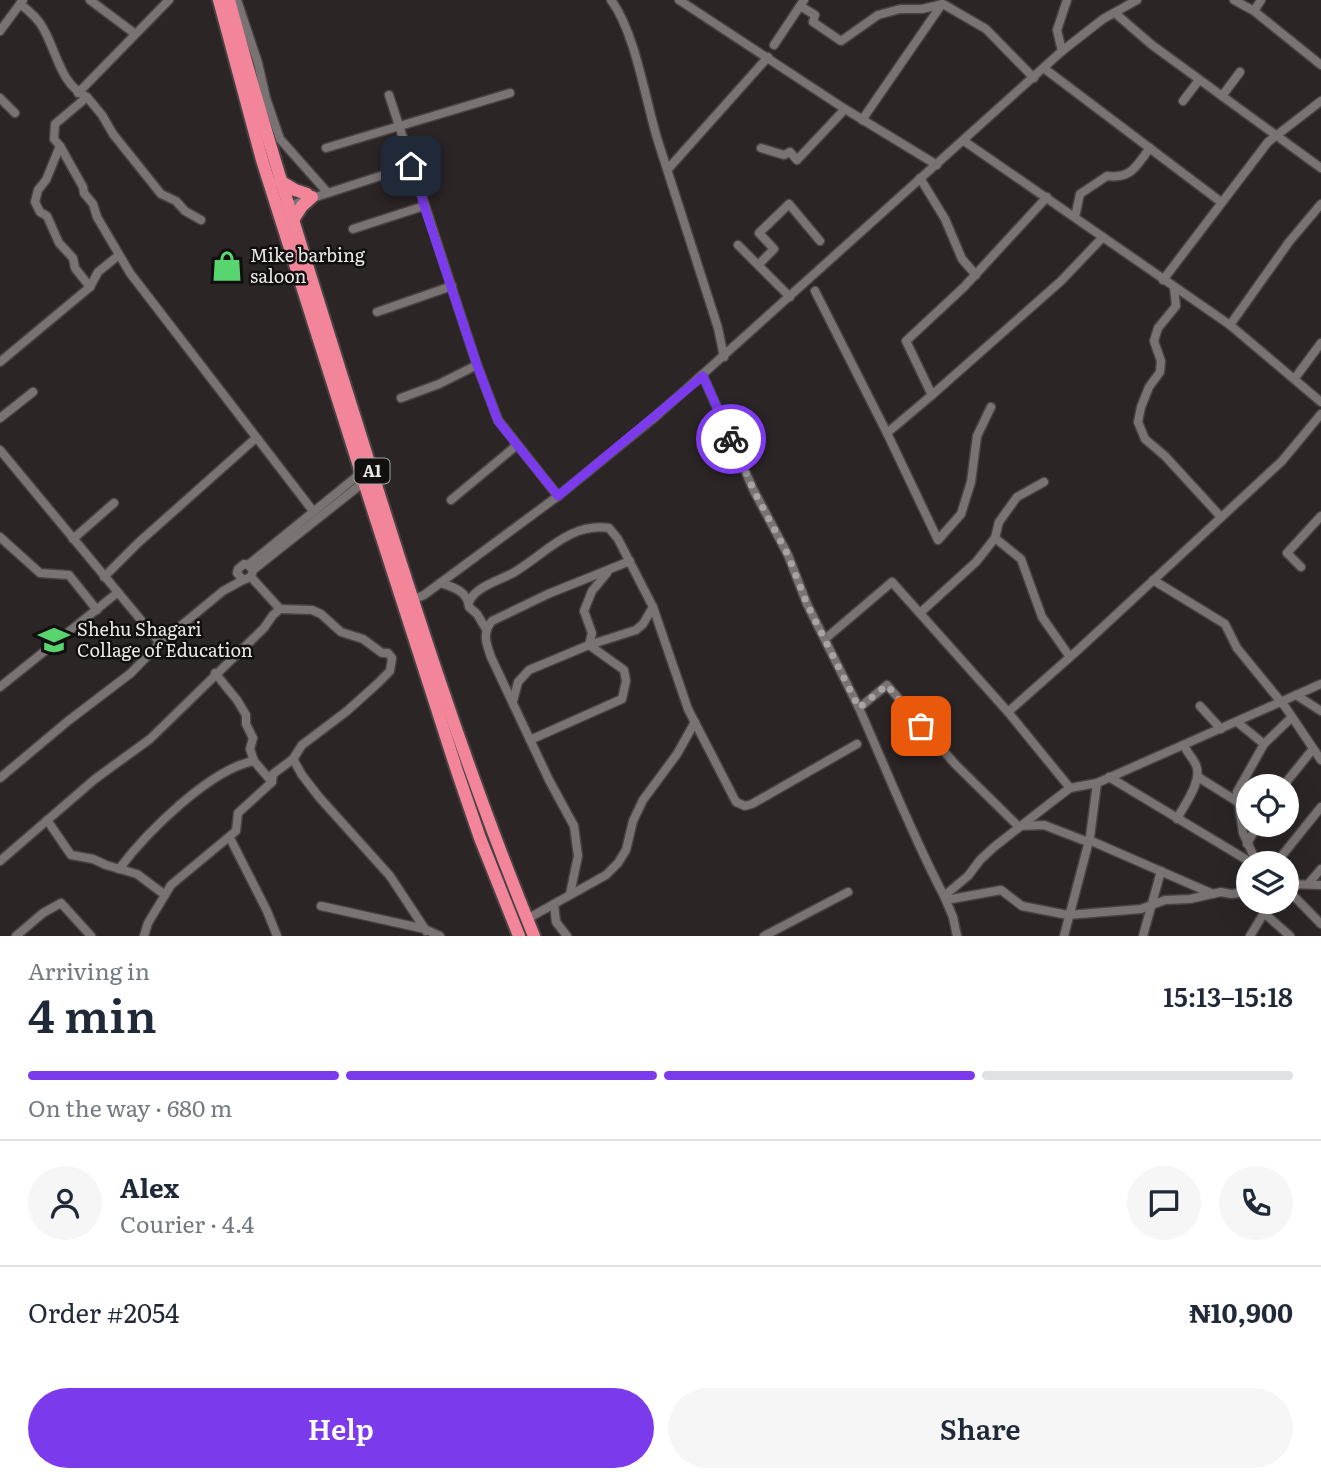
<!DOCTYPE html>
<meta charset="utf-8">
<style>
body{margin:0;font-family:Literata,serif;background:#f6f6f7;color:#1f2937;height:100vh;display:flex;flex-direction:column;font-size:26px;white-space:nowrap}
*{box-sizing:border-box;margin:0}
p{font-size:23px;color:#747a83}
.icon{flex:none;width:38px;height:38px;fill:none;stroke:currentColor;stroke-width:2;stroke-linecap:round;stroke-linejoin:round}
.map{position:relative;height:936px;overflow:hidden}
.sheet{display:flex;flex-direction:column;background:#fff;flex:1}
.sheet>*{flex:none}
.controls{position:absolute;left:1236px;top:774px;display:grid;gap:14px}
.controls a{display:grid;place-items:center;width:63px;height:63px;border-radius:50%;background:#fff;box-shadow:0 7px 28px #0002;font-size:35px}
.pin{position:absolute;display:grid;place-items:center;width:60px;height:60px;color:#fff;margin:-30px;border-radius:14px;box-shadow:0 4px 10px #0006}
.courier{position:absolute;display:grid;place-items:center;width:70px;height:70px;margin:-35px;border:5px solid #7c3aed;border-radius:50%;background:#fff;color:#222;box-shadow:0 2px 9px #0007}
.summary em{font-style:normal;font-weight:600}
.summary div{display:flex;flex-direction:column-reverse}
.summary{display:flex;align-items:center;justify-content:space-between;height:119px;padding:0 28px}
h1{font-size:46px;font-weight:600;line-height:52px}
.bar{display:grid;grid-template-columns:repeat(4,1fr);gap:10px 7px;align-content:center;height:84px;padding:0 28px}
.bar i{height:9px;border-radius:5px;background:#e0e1e3}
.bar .on{background:#7c3aed}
.bar p{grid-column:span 4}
.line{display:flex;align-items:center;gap:18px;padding:0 28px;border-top:2px solid #e0e1e3}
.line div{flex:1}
.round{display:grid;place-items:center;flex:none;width:74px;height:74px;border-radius:37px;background:#f6f6f7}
.cta{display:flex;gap:14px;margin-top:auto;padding:14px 28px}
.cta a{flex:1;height:80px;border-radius:42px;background:#7c3aed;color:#fff;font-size:28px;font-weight:600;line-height:80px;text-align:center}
.cta a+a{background:#f6f6f7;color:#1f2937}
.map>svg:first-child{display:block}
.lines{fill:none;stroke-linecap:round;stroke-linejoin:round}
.minor-casing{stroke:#484243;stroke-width:11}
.highway-casing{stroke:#484243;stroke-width:16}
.minor{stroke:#7a7374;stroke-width:8}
.highway{stroke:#f2859a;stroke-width:12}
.done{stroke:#a8a3a4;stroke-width:7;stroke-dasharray:0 12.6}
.route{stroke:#7c3aed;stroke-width:9}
.labels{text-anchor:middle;stroke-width:5;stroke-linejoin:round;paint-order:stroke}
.shield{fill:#120f0f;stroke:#aba6a7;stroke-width:2}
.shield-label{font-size:16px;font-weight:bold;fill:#ece7e8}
.poi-label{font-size:18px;fill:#ece7e8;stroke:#120f0f;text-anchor:start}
</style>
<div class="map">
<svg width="1321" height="936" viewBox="0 0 1321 936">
<rect width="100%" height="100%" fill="#2b2526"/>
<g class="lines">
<defs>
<g id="minor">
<polyline points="90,0 134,33"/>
<polyline points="237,0 258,63 266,98 280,139 327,192"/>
<path d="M 611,0 C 635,32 645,98 657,138 C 677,201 697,264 718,328 L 724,357"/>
<polyline points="679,0 845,109 937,165"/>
<polyline points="1234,0 1254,11 1321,65"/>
<path d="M 20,4 C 28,10 38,18 43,28 C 57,52 60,84 87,97 L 55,124 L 54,139 L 60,146 L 46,180 L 38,190 L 35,202 L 40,212 L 47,216 L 59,243 L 73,258 L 75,268 L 90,287"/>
<polyline points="800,6 815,15 813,22 841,41 878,15 900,9 922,9 943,4 986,29 1034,78"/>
<polyline points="1254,11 1261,0"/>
<polyline points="1115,13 1152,45 1321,168"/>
<polyline points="0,31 23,0"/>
<polyline points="774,45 804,0"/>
<polyline points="1062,51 1057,30 1067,0"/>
<polyline points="1045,69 1221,202"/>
<polyline points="78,93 169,0"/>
<polyline points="389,95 477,365 498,420 558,496"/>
<polyline points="1222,96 1240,72"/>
<polyline points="87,97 102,115 113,134 161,194 176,201 185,211 201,220"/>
<polyline points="0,98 15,113"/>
<polyline points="1183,101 1199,80"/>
<polyline points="862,120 942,4"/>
<polyline points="964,141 1230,325 1321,402"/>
<polyline points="60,146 83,187 84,193 93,204 97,217 130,273 313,511"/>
<polyline points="326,148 510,93"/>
<polyline points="761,148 784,155 790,152 797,160 845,109"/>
<polyline points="668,169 768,57"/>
<polyline points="920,178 945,219 962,259 976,275"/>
<polyline points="285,207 411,166"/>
<path d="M 1075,217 L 1080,194 L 1107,176 C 1132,179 1136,166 1150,148"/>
<polyline points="353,229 424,206"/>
<polyline points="738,245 790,297"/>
<polyline points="759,264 774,249 759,233 789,204 820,241"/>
<polyline points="1163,280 1268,142 1321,101"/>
<polyline points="1174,287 1176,306 1158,328 1154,341 1161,361 1160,372 1149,387 1141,407 1138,422 1145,439 1165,456 1221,517"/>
<polyline points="815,291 887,433"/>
<polyline points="377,312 452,286"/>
<polyline points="1230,325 1289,242 1321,204"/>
<polyline points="0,362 90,287 98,272 119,255"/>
<polyline points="703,376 754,491 788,555 807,604 859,708 887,685 955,764 1018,826 1044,825 1088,842"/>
<polyline points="1295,378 1321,343"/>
<polyline points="932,395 1061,281 1103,237"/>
<polyline points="401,398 439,384 477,365"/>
<polyline points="991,407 977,436 971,482 961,514 938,540 887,433 932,395 906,341 964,287 1047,197"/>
<polyline points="0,418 33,392"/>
<polyline points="0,450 160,643"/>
<polyline points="451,500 517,445"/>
<polyline points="0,537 40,573 69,575 97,610"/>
<polyline points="995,538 1021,559 1042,617 1070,657"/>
<polyline points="73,539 114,503"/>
<polyline points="248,565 361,473"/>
<polyline points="1301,567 1287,553 1321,516"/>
<polyline points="253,570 248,565 244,564 238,569 237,573 243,580 251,577 253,570 364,482"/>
<polyline points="104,577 138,543 256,438"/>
<polyline points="1153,580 1225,624 1237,648 1286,708 1321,760"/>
<path d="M 440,583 C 453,587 468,591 469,607 L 477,614 L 486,629"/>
<polyline points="412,600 424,595 558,496 654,418 1062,51 1103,19 1137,0"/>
<path d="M 469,602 C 475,587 500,580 513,573 C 544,555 570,522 609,528 L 618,539 L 653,607 L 688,709 L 736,802 L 745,806 L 752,804 L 857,744"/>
<polyline points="920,613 976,562 995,538 999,522 1017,497 1044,482"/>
<polyline points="825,639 892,582 1008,712 1070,788"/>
<polyline points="589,645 592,633 584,611 592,591 607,573"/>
<polyline points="215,673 237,700 246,715 246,724 253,738 250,749 254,761 272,782"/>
<polyline points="0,687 117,593"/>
<polyline points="1296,695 1321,711"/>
<polyline points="513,701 518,682 529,670 589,645 636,630 643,624 653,607"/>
<polyline points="1200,706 1221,729"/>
<path d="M 859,708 C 887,771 912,835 944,896"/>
<polyline points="1008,712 1078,650 1282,461 1321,414"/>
<polyline points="1237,722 1264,744"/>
<polyline points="530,740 622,699 626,681 624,670 589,645"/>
<polyline points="293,759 302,775 319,797 390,876 425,929 440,936"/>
<polyline points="1109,777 1247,860 1256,862"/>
<polyline points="1198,777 1238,802"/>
<polyline points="0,778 68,721 131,673 160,643 223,591 243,580"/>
<polyline points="1283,786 1313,749"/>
<path d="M 1177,819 C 1184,805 1203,781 1196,765 C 1193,758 1187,753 1184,745"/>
<polyline points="47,820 71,855 93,859 106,865 137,874 165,895"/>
<polyline points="230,838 267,911 277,936"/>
<polyline points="1089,840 1213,894"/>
<polyline points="1247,844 1258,824"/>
<polyline points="0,861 95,779 150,739 264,628 273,615 280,609 251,577"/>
<polyline points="1257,863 1243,833 1237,792 1264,744 1292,717"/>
<polyline points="1276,863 1321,807"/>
<path d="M 119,869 C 146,833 210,769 254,761"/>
<polyline points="1286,884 1321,885"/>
<polyline points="1308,884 1321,869"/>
<polyline points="1286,888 1321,924"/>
<path d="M 570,894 L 578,856 L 574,826 L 549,780 L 491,657 C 486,643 482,633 492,621 L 548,594 L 630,561"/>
<polyline points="946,900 1001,890 1022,906 1068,915 1141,909 1165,900 1190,899 1221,892 1231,894 1248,892"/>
<polyline points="1259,901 1264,913 1290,936"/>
<polyline points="554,904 556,922 567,936"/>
<polyline points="321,906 425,929 426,931"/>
<polyline points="527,919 606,875 618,863 626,850 633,821 643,800 677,754 695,722"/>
<polyline points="16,936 43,913 61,903 91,936"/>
<polyline points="144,936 148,923 171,885 236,831 238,813 272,782 273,774 293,759 302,745 347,711 377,684 390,671 392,658 388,653 382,653 363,639 341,632 321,614 312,610 280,609"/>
<polyline points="764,936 848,892"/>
<polyline points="957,936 953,917 944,896 968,876 980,860 994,847 1049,804 1070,788 1097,783 1321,684"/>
<polyline points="1064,936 1090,837 1097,783"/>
<polyline points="1143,936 1161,871"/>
<polyline points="1250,936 1264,913"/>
</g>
<g id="highway">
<polyline points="219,0 262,160 364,482 457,771 480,838 519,936"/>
<path d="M 229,0 C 267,141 312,281 356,421 C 410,594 465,768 534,936"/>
<polyline points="280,181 295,190 307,194"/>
<polyline points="293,220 302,206 312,197"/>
</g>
</defs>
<use href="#minor" class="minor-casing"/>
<use href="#highway" class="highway-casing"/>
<use href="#minor" class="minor"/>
<use href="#highway" class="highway"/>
</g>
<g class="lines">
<polyline class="done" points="731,439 754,491 788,555 807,604 859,708 887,685 921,726"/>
<polyline class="route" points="411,166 415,170 424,206 477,365 498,421 558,496 703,376 731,439"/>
</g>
<defs>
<symbol id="shop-bare" viewBox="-9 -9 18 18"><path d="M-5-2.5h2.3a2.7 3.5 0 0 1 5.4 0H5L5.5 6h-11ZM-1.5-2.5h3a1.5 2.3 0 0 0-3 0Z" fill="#59d56f" stroke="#120f0f" stroke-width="2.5" paint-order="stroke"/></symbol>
<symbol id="school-bare" viewBox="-9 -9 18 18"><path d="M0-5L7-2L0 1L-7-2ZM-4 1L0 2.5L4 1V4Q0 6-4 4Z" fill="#59d56f" stroke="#120f0f" stroke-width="2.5" paint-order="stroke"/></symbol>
</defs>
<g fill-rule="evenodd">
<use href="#shop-bare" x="205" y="244" width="44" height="44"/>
<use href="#school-bare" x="32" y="618" width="44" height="44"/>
</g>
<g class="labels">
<rect class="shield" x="354.5" y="458.5" width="35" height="25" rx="5"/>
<g class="shield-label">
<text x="372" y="477">A1</text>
</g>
<g class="poi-label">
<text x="250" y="262">Mike barbing<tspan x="250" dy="21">saloon</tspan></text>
<text x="77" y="636">Shehu Shagari<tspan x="77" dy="21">Collage of Education</tspan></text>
</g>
</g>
</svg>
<div class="controls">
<a><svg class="icon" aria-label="locate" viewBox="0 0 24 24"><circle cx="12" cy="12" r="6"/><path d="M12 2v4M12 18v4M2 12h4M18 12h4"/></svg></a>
<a><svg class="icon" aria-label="layers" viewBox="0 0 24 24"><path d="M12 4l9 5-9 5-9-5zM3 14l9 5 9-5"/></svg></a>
</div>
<div class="pin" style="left:921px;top:726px;background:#ea580c"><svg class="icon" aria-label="bag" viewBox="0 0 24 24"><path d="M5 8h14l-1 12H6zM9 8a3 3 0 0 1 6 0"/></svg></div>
<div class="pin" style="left:411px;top:166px;background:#1f2937"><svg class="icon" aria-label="home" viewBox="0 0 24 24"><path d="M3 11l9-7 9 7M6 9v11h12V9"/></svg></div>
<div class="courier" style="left:731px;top:439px"><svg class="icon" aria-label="bike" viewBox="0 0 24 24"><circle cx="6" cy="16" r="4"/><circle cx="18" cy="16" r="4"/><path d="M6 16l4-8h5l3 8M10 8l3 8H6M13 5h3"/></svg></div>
</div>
<section class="sheet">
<div class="summary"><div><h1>4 min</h1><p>Arriving in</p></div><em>15:13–15:18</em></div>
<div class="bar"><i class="on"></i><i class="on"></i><i class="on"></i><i></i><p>On the way · 680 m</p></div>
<div class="line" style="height:126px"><a class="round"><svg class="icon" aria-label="person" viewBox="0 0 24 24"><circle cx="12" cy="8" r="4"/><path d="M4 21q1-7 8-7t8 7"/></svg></a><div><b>Alex</b><p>Courier · 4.4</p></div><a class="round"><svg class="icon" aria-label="chat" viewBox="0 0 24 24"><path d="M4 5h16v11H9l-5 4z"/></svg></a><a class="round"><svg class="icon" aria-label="phone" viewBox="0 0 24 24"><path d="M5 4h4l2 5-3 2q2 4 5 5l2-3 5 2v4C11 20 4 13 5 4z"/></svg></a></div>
<div class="line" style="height:91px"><div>Order #2054</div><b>₦10,900</b></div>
<div class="cta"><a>Help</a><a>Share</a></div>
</section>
